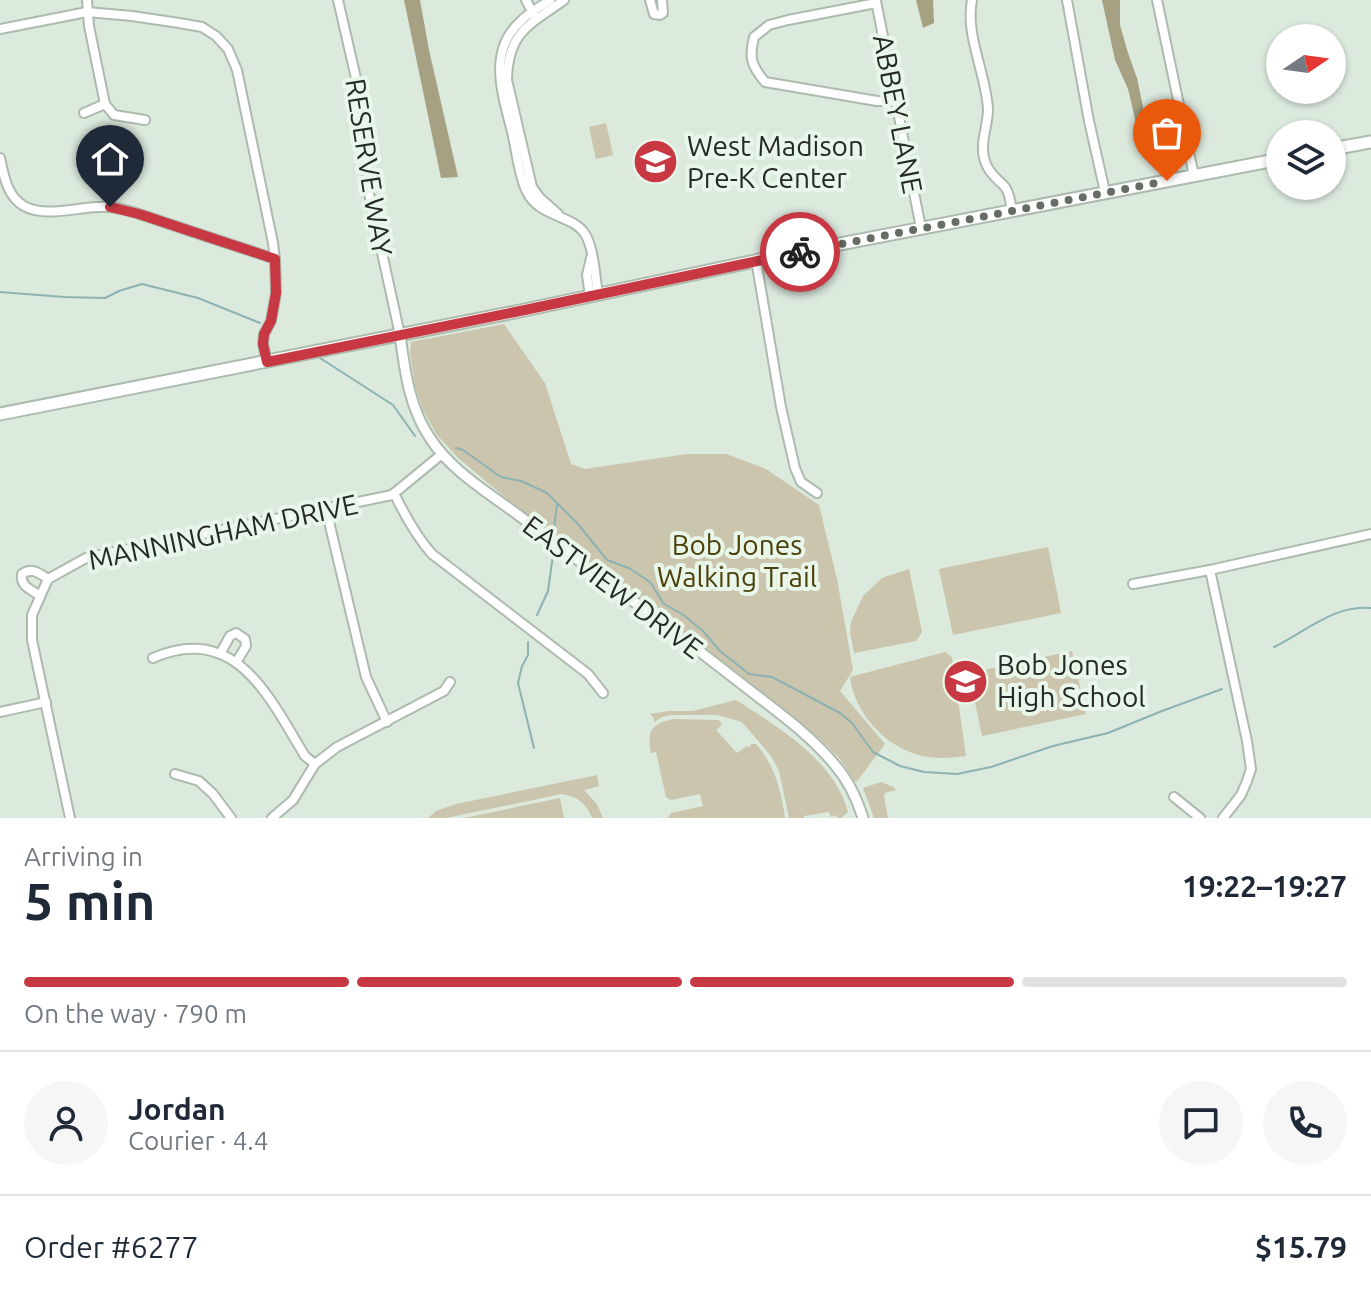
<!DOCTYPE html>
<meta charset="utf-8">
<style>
body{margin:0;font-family:Ubuntu,sans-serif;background:#f6f6f7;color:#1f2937;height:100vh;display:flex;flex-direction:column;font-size:30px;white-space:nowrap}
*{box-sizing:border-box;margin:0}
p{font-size:26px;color:#747a83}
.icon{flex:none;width:44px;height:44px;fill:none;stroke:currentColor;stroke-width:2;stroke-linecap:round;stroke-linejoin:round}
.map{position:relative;height:818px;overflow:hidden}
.sheet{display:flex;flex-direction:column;background:#fff;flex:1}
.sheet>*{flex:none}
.needle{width:52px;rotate:77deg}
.controls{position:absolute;left:1266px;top:24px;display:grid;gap:16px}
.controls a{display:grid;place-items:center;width:80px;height:80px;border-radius:50%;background:#fff;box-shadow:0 2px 6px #0004;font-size:40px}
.pin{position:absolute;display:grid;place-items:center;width:68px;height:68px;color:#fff;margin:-82px -34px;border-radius:50% 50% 50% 0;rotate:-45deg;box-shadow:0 0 8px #0007}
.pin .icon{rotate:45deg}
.courier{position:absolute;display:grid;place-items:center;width:80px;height:80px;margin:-40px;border:6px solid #c83843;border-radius:50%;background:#fff;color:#222;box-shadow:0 2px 10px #0007}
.head em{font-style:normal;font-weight:700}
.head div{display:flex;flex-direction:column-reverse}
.head{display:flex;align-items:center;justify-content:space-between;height:136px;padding:0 24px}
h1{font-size:52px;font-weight:700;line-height:60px}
.bar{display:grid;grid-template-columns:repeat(4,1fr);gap:12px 8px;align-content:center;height:96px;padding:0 24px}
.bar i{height:10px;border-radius:6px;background:#e0e1e3}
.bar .active{background:#c83843}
.bar p{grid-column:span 4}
.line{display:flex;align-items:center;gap:20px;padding:0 24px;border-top:2px solid #e0e1e3}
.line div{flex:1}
.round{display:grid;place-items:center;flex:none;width:84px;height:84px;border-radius:42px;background:#f6f6f7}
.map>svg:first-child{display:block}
.green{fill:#cac5ac}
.forest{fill:#a7a184}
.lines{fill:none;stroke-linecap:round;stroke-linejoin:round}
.stream{stroke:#8cb2b2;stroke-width:2}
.minor-casing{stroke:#adbaae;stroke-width:12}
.tertiary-casing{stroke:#adbaae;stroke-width:13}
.secondary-casing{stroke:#adbaae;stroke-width:15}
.minor{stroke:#fff;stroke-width:8}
.tertiary{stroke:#fff;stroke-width:9}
.secondary{stroke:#fff;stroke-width:11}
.done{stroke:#656d65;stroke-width:8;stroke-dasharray:0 14.4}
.route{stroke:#c83843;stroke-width:10}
.labels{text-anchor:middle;stroke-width:8;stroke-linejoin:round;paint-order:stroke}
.street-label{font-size:28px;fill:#252a25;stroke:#e9f6ea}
.poi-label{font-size:28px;fill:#252a25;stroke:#e9f6ea;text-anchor:start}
.park-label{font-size:28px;fill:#4d410b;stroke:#e9f6ea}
</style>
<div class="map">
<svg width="1371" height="818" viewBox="0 0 1371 818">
<rect width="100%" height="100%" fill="#dce9dd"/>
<g class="green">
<polygon points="606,123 613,155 596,159 589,127"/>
<polygon points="504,324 545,383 571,464 585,469 687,454 726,454 766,469 819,505 837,579 853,670 840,691 885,744 858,780 855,782 840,759 820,739 570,549 512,503 458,458 437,435 423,410 415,386 410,353 411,342"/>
<polygon points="1048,547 1061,613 953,635 939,569"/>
<polygon points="909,569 922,632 916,641 854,653 850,633 851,622 863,596 882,578"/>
<polygon points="1072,651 1086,714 982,736 969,673"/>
<path d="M 945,652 L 952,657 L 966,756 C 951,758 937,759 922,756 C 885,747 855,714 850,677 Z"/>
<path d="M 736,700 C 777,726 835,761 848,812 L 841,818 L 837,818 L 836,815 L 831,817 L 829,812 L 804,816 L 804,818 L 789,818 L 779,771 L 771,756 L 742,722 L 717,715 L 671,715 L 662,717 L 654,722 L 654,718 L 650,714 L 669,711 L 693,711 Z"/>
<path d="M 673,719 L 719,720 L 722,725 L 716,730 L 737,753 L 747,746 L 749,748 L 751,744 L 756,744 C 775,766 781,790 785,818 L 668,818 L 671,813 L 703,806 L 700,794 L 671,800 L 666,797 L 656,752 L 651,753 C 647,731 651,724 673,719 Z"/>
<path d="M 597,775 L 599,786 L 584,790 L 597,804 L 603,818 L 592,818 C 587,804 577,796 562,794 L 446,818 L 428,818 L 436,811 L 456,804 Z"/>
<polygon points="881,782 893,787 896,790 885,793 884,796 888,818 874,818 863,788"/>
<polygon points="560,798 564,818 464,818"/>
</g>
<g class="forest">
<polygon points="404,0 420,0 429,50 458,177 441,178"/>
<polygon points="916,0 933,0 934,23 923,28"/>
<polygon points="1102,0 1120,0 1120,25 1128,53 1137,78 1154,160 1150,164 1143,152 1128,89 1115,60"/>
</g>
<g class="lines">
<g class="stream">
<polyline points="0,292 64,297 105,298 119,291 142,284 198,298 260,323"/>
<polyline points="320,358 393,405 415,436"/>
<polyline points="456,448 463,450 501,477 521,481 547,493 578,524 607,560 629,568 650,582 664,604 682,614 703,631 720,651 749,674 772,677 840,713 852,723 873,752 900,766 924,772 957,774 991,767 1053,746 1108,733 1162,711 1222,689"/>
<polyline points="554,528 557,505"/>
<polyline points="537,615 548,591 553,555"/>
<polyline points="528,642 528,655 522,666 518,683 534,748"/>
<path d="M 1274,647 C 1305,632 1335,604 1371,608"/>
</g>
<defs>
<g id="minor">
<polyline points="87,0 89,26 105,104 114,115 145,120"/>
<polyline points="338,0 367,126 368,189 400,335"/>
<polyline points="526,0 534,15"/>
<path d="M 550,0 C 540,7 528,13 520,22 C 487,52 503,96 512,132 C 516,148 519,178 527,192 C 540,218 572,214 585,234 C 594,248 595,277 598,294"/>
<polyline points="650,0 654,14 660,15 663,13 662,0"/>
<path d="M 972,0 C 965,36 986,73 988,109 C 988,128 978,145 986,164 C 991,176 997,178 1005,187 C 1010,193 1010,203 1012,210"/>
<polyline points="1067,0 1089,121 1105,192"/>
<polyline points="1157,0 1194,176"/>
<polyline points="876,1 921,228"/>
<path d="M 876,3 L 788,20 L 769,25 L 754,37 C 749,58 751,65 765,82 L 877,101 L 896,101"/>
<polyline points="0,29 87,12 132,16 179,23 202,27 216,36 228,49 237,70 273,243 275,259 276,293 271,321 264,334 263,344 267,362"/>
<polyline points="84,113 105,104"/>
<path d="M 0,158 C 4,176 7,196 24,206 C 48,219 82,205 109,207 C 129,209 150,218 169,224 C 204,236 240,247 275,259"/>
<path d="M 558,214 L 540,198 L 532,187 L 507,80 C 508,32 529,25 564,0"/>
<polyline points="756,260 781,407 795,468 801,482 817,493"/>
<polyline points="590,296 587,275 591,258"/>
<path d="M 394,493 C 405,516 416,536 432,554 L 588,674 L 603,693"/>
<polyline points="326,509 366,677 387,722"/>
<polyline points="1210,570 1247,741 1251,769 1247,781 1241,795 1223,818"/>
<polyline points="1133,584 1210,570 1371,534"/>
<path d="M 39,595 C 30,589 20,586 22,574 C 32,567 39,573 48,579"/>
<polyline points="220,654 230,636 236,633 245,639 246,646 237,661"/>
<path d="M 153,658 C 236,622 269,697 305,756 L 315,764"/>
<polyline points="0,712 46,702"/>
<polyline points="175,774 199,781 213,794 231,818"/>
<polyline points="1174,797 1200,818"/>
<polyline points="70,818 32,640 32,615 48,579 86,558 392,495 442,454"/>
<polyline points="272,818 293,800 315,764 337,747 444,691 450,682"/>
</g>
<path id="tertiary" d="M 400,335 C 405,371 409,407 430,438 C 452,472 489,493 521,517 C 592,571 664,623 734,678 C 768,705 807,731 835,765 C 848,780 857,799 863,818"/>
<g id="secondary">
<polyline points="1332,149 1371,142"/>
<polyline points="0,414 520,311 778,256 1280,159"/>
</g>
</defs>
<use href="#minor" class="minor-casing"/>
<use href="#tertiary" class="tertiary-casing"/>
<use href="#secondary" class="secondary-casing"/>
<use href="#minor" class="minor"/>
<use href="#tertiary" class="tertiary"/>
<use href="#secondary" class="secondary"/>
</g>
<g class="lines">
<polyline class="done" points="800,252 1167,181"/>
<polyline class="route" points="110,207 139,214 275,259 276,293 271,321 264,334 263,344 267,362 520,311 800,252"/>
</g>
<defs>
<symbol id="school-disc" viewBox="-11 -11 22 22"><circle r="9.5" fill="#c83843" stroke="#e9f6ea"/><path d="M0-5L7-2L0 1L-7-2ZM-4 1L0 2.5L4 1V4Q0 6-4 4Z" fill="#fff"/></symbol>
</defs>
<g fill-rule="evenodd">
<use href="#school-disc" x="630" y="136" width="51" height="51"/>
<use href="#school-disc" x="940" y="656" width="51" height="51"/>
</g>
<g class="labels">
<g class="street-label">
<text transform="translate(898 114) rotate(79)" y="10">ABBEY LANE</text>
<text transform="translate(369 167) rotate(81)" y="10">RESERVE WAY</text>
<text transform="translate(223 532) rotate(-12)" y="10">MANNINGHAM DRIVE</text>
<text transform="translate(613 587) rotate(37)" y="10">EASTVIEW DRIVE</text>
</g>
<g class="poi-label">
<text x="687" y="156">West Madison<tspan x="687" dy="32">Pre-K Center</tspan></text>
<text x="997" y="675">Bob Jones<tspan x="997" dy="32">High School</tspan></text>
</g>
<g class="park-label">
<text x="737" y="555">Bob Jones<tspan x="737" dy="32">Walking Trail</tspan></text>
</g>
</g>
</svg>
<div class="controls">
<a><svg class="needle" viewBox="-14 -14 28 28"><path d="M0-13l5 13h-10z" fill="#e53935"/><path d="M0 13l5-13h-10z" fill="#747a83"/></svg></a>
<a><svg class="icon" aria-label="layers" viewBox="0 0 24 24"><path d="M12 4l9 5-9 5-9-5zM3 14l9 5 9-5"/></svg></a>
</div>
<div class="pin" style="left:1167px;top:181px;background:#ea580c"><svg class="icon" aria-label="bag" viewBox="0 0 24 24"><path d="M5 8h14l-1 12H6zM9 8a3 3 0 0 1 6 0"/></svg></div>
<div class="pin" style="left:110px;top:207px;background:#1f2937"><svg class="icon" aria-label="home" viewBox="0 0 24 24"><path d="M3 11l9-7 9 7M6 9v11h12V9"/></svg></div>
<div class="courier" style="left:800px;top:252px"><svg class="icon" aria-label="bike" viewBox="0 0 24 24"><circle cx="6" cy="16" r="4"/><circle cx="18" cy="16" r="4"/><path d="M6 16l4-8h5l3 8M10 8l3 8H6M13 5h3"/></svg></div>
</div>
<section class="sheet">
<div class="head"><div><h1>5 min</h1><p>Arriving in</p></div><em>19:22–19:27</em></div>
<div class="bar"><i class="active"></i><i class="active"></i><i class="active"></i><i></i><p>On the way · 790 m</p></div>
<div class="line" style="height:144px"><a class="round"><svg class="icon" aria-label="person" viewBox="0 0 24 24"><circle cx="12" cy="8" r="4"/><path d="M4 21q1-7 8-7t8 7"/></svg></a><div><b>Jordan</b><p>Courier · 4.4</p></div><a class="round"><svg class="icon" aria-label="chat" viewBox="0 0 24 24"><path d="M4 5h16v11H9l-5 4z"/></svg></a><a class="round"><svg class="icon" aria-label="phone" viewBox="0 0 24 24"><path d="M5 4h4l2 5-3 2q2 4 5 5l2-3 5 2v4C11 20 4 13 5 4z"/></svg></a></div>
<div class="line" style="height:104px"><div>Order #6277</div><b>$15.79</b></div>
</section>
